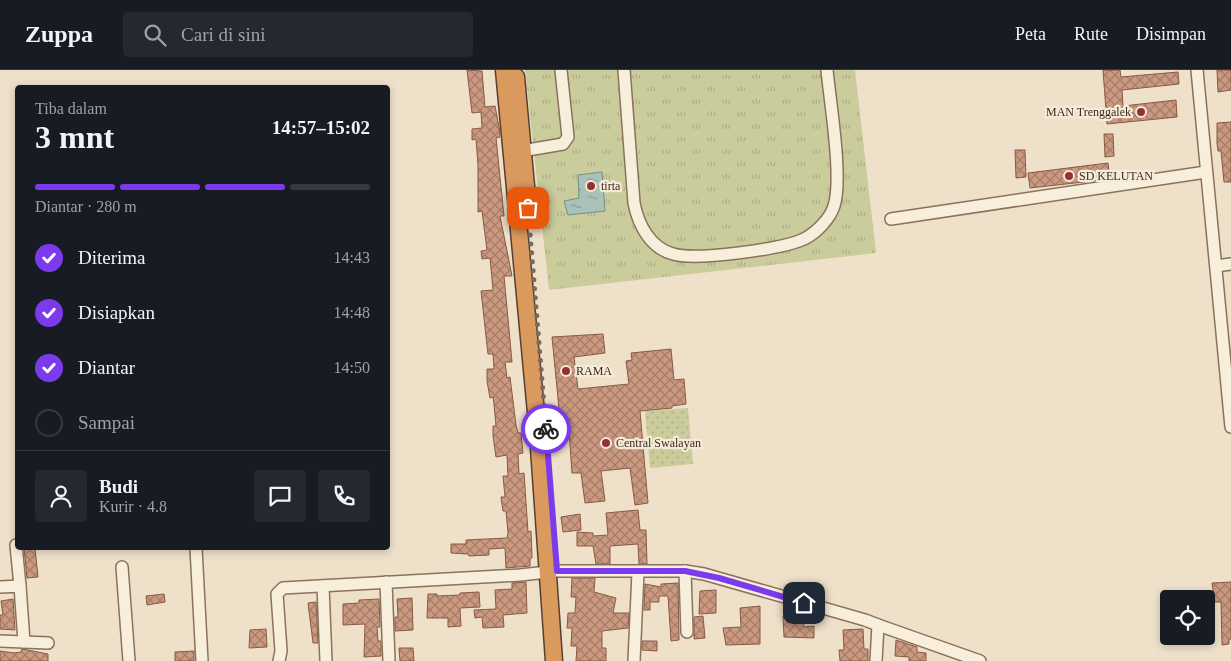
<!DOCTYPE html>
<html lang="id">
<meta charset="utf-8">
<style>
body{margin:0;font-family:"Times New Roman",serif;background:#242831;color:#f1f3f6;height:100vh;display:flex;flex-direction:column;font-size:19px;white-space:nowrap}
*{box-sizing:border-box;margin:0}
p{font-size:16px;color:#9ea1a6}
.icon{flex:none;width:28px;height:28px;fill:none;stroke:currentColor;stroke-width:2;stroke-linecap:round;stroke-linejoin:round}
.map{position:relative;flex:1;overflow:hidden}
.drawer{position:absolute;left:15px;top:15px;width:375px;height:465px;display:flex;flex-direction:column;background:#171b24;border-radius:5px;box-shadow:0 2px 8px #0003}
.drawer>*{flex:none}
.fabs{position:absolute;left:1160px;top:520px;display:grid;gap:10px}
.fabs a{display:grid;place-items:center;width:55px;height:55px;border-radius:5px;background:#171b24;box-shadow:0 2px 8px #0003;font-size:25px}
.pin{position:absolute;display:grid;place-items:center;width:42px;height:42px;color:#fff;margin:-21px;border-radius:10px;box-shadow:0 2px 8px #0006}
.courier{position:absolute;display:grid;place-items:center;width:50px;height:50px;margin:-25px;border:4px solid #7c3aed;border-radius:50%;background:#fff;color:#222;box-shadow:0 1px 6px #0007}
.summary em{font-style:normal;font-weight:600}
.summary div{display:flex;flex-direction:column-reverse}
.summary{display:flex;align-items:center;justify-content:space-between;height:85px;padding:0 20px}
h1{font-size:32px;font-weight:600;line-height:38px}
.bar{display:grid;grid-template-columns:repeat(4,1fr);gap:8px 5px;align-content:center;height:60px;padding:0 20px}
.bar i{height:6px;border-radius:4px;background:#363941}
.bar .selected{background:#7c3aed}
.bar p{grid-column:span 4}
.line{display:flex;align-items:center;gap:12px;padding:0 20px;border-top:1px solid #363941}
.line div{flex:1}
.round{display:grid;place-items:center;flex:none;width:52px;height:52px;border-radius:5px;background:#242831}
ol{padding:0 20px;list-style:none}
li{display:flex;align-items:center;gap:15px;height:55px}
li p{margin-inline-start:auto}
li .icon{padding:5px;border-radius:50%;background:#7c3aed;color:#fff;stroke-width:4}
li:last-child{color:#9ea1a6}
li i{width:28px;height:28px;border:2px solid #363941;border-radius:50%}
header{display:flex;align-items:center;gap:30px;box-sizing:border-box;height:70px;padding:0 25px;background:#171b24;border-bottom:1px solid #363941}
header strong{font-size:24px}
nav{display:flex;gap:28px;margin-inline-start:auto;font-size:18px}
.search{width:350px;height:45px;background:#242831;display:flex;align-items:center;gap:12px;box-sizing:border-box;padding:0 18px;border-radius:5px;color:#9ea1a6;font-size:19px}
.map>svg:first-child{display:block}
.grass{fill:url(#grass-dots)}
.park{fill:url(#park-tufts)}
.water{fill:url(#water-ripples);stroke:#709186}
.building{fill:url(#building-cross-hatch);stroke:#895944}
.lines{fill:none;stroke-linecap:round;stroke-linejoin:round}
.minor-casing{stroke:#8a725d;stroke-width:14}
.highway-casing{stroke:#584031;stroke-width:19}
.minor{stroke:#f8eedc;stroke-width:11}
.highway{stroke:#da995d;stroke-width:16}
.done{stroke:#7a6a5c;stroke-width:5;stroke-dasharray:0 9}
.route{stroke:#7c3aed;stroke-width:6}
.poi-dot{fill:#982f38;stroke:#f5ebd8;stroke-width:2}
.labels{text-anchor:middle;stroke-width:4.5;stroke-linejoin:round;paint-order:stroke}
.poi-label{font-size:12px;fill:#3b2b21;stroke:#f5ebd8;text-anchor:start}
</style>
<header>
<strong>Zuppa</strong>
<div class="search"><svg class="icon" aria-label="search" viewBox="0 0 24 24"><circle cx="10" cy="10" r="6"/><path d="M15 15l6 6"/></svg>Cari di sini</div>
<nav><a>Peta</a><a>Rute</a><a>Disimpan</a></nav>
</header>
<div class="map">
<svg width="1231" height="591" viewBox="0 0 1231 591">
<defs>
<pattern id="grass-dots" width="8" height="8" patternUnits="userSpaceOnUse" patternTransform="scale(1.25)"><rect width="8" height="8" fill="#cbcc9c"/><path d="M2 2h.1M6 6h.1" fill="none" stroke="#afaf86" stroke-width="1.8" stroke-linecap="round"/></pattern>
<pattern id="park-tufts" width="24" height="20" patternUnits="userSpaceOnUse" patternTransform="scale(1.25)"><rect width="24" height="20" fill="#cbcc9c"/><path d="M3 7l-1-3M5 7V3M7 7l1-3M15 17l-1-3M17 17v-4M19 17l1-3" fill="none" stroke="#afaf86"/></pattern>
<pattern id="water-ripples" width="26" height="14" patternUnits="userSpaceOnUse" patternTransform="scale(1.25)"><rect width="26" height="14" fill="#a9c2b9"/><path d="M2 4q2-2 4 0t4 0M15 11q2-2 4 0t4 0" fill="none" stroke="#8b9e96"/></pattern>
<pattern id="building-cross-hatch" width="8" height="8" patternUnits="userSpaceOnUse" patternTransform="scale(1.25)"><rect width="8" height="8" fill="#cb997f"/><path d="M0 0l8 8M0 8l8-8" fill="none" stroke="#a67d68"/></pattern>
</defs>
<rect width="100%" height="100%" fill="#eee0c9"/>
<polygon class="grass" points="688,338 693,394 650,398 645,341"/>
<polygon class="park" points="525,0 855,0 876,183 549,220"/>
<polygon class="water" points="602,102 605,141 568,145 564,131 579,128 578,105"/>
<g class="building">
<polygon points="467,0 482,1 485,37 495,36 499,57 500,67 496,68 504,146 500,146 512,206 504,206 512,292 505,292 507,308 510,307 516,355 518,363 521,363 523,383 518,384 519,404 524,403 528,462 531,461 532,488 530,488 530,496 506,498 505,478 489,479 489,485 469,486 468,484 451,483 451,474 466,474 466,470 507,468 508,463 506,441 503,441 501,427 505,427 503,406 508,406 507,385 496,387 493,366 493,356 496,356 494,334 493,327 490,328 487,311 487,299 494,299 493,284 488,284 481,221 493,220 490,188 482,189 481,181 487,180 482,141 478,142 478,95 476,69 472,70 472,59 482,58 481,42 472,43"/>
<polygon points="1103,0 1120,0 1121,7 1178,2 1179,14 1122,20 1123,36 1176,30 1177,47 1107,54"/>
<polygon points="1217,0 1231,0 1231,20 1218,22"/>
<polygon points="1231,52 1231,112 1224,112 1221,81 1218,81 1217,73 1217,53"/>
<polygon points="1104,64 1113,64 1114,86 1105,87"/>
<polygon points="1015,80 1025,80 1026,107 1016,108"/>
<polygon points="1108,93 1110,109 1030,118 1028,103"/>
<polygon points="603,264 605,283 574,287 578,319 629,314 626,291 632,290 631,283 671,279 674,310 684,309 686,334 672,336 672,338 640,341 648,433 635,435 630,398 601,401 605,431 585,433 581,403 572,403 568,348 560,349 552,267"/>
<polygon points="638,440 640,460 646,460 647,494 639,494 638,474 610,476 610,494 596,494 593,476 577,476 577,462 593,463 593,466 608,465 606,443"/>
<polygon points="580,444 581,460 563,462 561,447"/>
<polygon points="24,478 35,478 38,507 27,508"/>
<polygon points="572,508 595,508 594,522 616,528 613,543 629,543 628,558 602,561 602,578 606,578 606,591 576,591 577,576 571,576 572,558 567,558 568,543 575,543 576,527 571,527"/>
<polygon points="526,512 527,543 503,545 504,557 483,558 482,547 475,548 474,540 496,539 495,520 512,519 512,513"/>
<polygon points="1231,512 1231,569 1229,569 1229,574 1222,575 1221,532 1215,532 1212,513"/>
<polygon points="678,513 679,570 671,571 668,526 659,526 659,532 650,532 650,540 644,540 645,514 661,517 661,514"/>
<polygon points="716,520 716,543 699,544 700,521"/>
<polygon points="479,522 480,537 460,538 461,556 448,557 448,548 427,548 428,524 437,524 437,526 460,525 460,523"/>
<polygon points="164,524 165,532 147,535 146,526"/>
<polygon points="412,528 413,560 395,561 395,547 398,547 397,529"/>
<polygon points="13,529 15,560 0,559 0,545 3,545 1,531"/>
<polygon points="379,529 380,557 377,557 378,571 381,571 381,586 364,587 365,554 343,555 343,534 359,533 359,530"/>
<polygon points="316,532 318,573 313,573 308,533"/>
<polygon points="760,536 760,574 726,575 723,558 741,557 740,538"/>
<polygon points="703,546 705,568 694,569 694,547"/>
<polygon points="783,546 792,546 792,549 803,549 804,557 814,556 814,568 784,567"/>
<polygon points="266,559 267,577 249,578 250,560"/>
<polygon points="863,559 864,579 868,579 868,591 840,591 839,580 844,580 843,560"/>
<polygon points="896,570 917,577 917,582 926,583 926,591 909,591 909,587 895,586"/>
<polygon points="642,571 657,571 657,581 642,580"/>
<polygon points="399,578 413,578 414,591 400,591"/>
<polygon points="22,579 48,584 48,591 0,591 0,581 14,583 21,582"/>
<polygon points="194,581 194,591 175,591 175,582"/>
</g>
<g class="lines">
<defs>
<g id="minor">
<path d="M 624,0 L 634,133 C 638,154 650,178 673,184 C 696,191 782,179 804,169 C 816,163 830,149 834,136 C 843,108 830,32 827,0"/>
<polyline points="1197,0 1231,357"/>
<polyline points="516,82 563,74 568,67 561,0"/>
<polyline points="891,149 1206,102"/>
<polyline points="1216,196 1231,194"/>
<polyline points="16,475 20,516"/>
<polyline points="196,478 202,591"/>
<polyline points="122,497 129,591"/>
<polyline points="685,501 687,562"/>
<polyline points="386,512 389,591"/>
<polyline points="323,516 326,591"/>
<polyline points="0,517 20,516 24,572"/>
<polyline points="878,555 980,591"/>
<polyline points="0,571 48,573"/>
<polyline points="279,591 281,581 277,524 283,518 520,505 557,501 685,501 704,504 865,550 878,555 876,591"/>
<polyline points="634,591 638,502"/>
</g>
<g id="highway">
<polyline points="504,0 538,364 554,591"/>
<polyline points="516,7 527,127"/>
</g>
</defs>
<use href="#minor" class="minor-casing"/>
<use href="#highway" class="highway-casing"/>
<use href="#minor" class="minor"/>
<use href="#highway" class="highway"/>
</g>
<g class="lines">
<polyline class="done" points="528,138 546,359"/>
<polyline class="route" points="546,359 557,501 685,501 719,508 804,533"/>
</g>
<g class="poi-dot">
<circle cx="1141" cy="42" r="5"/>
<circle cx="1069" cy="106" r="5"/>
<circle cx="591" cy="116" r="5"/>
<circle cx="566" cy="301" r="5"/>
<circle cx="606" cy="373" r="5"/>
</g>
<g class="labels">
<g class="poi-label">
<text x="1131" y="46" text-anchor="end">MAN Trenggalek</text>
<text x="1079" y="110">SD KELUTAN</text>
<text x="601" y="120">tirta</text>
<text x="576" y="305">RAMA</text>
<text x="616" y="377">Central Swalayan</text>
</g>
</g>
</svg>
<div class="fabs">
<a><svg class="icon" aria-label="locate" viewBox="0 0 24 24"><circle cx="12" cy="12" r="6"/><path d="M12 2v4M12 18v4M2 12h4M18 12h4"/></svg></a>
</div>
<div class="pin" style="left:528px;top:138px;background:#ea580c"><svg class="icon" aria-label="bag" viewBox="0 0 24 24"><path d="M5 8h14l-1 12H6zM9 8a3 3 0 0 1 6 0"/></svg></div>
<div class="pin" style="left:804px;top:533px;background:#1f2937"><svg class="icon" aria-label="home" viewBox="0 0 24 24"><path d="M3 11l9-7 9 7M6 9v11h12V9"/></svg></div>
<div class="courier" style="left:546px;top:359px"><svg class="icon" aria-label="bike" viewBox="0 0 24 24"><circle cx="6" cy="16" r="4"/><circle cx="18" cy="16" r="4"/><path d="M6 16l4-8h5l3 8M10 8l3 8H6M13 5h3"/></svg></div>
<section class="drawer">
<div class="summary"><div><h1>3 mnt</h1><p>Tiba dalam</p></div><em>14:57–15:02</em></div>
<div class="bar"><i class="selected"></i><i class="selected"></i><i class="selected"></i><i></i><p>Diantar · 280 m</p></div>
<ol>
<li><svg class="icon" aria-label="check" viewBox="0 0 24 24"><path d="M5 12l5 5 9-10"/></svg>Diterima<p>14:43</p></li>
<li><svg class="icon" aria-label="check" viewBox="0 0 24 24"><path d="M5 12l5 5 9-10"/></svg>Disiapkan<p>14:48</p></li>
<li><svg class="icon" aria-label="check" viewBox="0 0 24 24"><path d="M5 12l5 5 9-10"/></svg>Diantar<p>14:50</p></li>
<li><i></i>Sampai</li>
</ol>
<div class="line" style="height:90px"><a class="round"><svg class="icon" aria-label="person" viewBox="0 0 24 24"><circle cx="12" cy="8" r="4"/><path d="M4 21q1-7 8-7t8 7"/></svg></a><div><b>Budi</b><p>Kurir · 4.8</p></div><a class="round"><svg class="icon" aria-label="chat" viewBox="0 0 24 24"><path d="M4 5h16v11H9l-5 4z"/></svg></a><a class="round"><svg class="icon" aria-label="phone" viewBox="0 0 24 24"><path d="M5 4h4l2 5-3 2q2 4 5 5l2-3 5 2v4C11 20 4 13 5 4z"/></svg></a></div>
</section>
</div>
